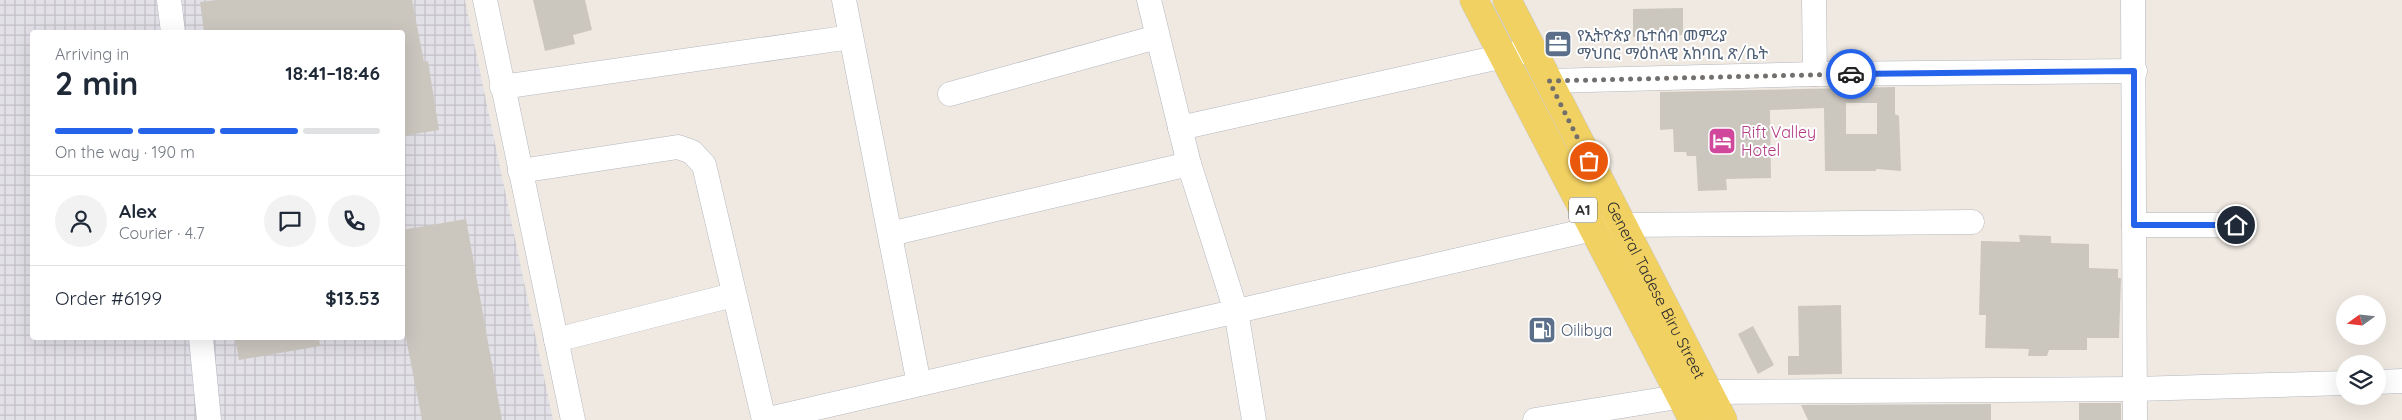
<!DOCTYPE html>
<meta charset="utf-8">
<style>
body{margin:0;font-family:Quicksand,"Noto Sans Ethiopic",sans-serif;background:#f2f2f3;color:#1f2937;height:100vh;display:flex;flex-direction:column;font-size:19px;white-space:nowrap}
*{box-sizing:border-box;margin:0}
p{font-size:16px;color:#747a83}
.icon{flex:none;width:28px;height:28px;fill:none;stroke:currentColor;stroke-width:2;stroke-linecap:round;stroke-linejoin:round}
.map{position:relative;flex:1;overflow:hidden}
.drawer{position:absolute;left:30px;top:30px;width:375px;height:310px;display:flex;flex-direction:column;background:#fff;border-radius:5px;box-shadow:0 5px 20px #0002}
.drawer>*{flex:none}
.needle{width:32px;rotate:255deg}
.fabs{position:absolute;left:2336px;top:295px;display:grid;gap:10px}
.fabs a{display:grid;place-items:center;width:50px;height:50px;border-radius:50%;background:#fff;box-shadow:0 5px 20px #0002;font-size:25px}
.pin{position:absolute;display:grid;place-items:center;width:42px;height:42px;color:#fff;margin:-21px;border:2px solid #fff;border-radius:50%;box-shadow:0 1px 5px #0007}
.courier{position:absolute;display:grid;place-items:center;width:50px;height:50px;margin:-25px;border:4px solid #2563eb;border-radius:50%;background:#fff;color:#222;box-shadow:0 1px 6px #0007}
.headline em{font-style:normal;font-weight:800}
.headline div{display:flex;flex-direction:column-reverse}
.headline{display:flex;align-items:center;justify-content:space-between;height:85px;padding:0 25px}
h1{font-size:32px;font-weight:800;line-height:38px}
.bar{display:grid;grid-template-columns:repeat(4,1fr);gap:8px 5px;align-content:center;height:60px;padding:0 25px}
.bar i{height:6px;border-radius:4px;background:#e0e1e3}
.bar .current{background:#2563eb}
.bar p{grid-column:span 4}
.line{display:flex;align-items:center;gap:12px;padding:0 25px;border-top:1px solid #e0e1e3}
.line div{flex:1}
.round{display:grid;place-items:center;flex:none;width:52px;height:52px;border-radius:26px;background:#f2f2f3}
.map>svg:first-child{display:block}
.industrial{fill:url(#industrial-grid);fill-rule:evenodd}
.building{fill:#cbc7bf;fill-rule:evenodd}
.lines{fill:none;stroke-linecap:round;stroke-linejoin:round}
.minor-casing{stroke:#b4b7c1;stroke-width:25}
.major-casing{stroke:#c9c9c9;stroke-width:29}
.minor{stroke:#fff;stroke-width:24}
.major{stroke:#f2d163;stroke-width:28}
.done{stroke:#726f6d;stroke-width:5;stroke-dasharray:0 9}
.route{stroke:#2563eb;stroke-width:6}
.labels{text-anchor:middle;stroke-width:4;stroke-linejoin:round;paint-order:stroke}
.shield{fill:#fff;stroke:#6d6d6d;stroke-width:1}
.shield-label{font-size:15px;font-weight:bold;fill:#2e2e2e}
.service-label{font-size:16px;fill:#4e5e75;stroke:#fff;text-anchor:start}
.hotel-label{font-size:16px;fill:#b23c85;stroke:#fff;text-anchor:start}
.street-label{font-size:16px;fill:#2e2e2e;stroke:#fff}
</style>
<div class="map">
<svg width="2402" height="420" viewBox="0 0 2402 420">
<defs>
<pattern id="industrial-grid" width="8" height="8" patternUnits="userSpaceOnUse" patternTransform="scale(1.25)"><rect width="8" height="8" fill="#e3e1e8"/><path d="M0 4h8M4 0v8" fill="none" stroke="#c3c1c7"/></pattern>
</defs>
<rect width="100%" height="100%" fill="#efe9e1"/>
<path class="industrial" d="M 0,0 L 465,0 L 553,420 L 0,420 ZM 32,32 L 402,32 L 402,338 L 32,338 Z"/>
<g class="building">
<polygon points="216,0 412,0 424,62 428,61 439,130 402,136 402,32 204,32 200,2"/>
<polygon points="533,0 585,0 592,30 573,35 575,44 545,51"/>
<polygon points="1683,8 1683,35 1633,37 1633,9"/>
<path d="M 1895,87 L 1895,114 L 1899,116 L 1901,171 L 1876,169 L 1876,171 L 1825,171 L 1824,108 L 1770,110 L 1771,178 L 1726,179 L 1727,190 L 1698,191 L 1696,156 L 1687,156 L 1686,152 L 1674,152 L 1673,129 L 1660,130 L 1660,92 ZM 1846,103 L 1877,103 L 1877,134 L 1846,134 Z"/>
<polygon points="466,219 502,420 422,420 402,318 402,230"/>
<polygon points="2019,235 2051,236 2051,243 2089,244 2089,268 2118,269 2118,278 2121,278 2119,338 2087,338 2087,350 2049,350 2047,356 2028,356 2029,349 1985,348 1986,315 1979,315 1981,241 2020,242"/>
<polygon points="1841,305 1842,374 1788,375 1788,356 1799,356 1798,306"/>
<polygon points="1753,326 1774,365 1758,374 1738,334"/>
<polygon points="235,338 319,338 320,346 239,360"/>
<rect x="2079" y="403" width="42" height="17"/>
<polygon points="1991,404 1991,420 1808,420 1801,405"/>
</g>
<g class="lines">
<defs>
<g id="minor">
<polyline points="169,0 173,32"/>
<polyline points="485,0 573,420"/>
<polyline points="844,0 919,384"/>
<polyline points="1149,0 1189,164 1236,311 1254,420"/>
<polyline points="1814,0 1815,74"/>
<polyline points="2133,0 2135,420"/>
<polyline points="1549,81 1815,74 2135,71"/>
<polyline points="502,87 851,37"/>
<polyline points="950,94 1157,37"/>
<polyline points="1180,128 1522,52"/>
<polyline points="520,171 678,147 692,152 704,165 764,420 1593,229 1621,225 1972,222"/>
<polyline points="2134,225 2236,225"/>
<polyline points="890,234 1189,164"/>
<polyline points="201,338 209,420"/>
<polyline points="556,340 733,295"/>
<polyline points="2378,382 2402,381"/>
<polyline points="1535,420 1708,392 2135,389 2345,383"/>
</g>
<g id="major">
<polyline points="1474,0 1693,420"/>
<path id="s1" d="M 1507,0 L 1723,420"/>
</g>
</defs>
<use href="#minor" class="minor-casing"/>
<use href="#major" class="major-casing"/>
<use href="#minor" class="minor"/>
<use href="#major" class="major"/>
</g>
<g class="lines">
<polyline class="done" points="1589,161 1549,81 1851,74"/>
<polyline class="route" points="1851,74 2134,71 2134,225 2236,225"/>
</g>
<defs>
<symbol id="office-square" viewBox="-11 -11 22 22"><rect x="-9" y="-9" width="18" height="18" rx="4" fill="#5c6f8a" stroke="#fff"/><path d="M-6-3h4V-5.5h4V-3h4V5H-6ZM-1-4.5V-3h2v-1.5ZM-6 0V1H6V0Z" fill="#fff"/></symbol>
<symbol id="hotel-square" viewBox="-11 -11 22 22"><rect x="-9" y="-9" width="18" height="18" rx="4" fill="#d1479c" stroke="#fff"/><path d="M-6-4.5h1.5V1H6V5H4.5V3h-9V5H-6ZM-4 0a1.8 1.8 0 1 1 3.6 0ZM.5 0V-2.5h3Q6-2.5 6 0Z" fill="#fff"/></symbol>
<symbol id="fuel-square" viewBox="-11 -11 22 22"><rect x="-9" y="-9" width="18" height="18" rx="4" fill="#5c6f8a" stroke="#fff"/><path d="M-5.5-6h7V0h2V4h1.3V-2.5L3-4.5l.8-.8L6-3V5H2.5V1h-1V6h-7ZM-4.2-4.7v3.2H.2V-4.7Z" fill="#fff"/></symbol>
</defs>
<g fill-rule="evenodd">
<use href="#office-square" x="1542" y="28" width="32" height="32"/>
<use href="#hotel-square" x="1706" y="125" width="32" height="32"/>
<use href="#fuel-square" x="1526" y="314" width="32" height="32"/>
</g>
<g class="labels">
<rect class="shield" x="1569" y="197.5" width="28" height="25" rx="4"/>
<g class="shield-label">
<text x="1583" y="215">A1</text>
</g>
<g class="service-label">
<text x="1577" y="41">የኢትዮጵያ ቤተሰብ መምሪያ<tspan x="1577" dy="18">ማህበር ማዕከላዊ አከባቢ ጽ/ቤት</tspan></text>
<text x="1561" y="336">Oilibya</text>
</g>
<g class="hotel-label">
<text x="1741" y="138">Rift Valley<tspan x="1741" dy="18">Hotel</tspan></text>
</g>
<g class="street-label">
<text dy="6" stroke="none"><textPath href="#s1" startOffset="326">General Tadese Biru Street</textPath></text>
</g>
</g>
</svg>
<div class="fabs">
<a><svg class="needle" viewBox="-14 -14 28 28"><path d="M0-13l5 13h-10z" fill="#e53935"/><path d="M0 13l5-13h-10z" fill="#747a83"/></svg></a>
<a><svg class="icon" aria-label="layers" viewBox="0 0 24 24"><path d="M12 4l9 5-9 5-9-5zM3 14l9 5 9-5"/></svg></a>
</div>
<div class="pin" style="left:1589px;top:161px;background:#ea580c"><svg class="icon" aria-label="bag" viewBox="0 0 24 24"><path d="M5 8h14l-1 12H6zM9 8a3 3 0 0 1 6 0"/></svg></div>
<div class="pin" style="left:2236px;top:225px;background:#1f2937"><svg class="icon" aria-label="home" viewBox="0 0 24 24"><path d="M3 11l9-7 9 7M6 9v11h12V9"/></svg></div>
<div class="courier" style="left:1851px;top:74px"><svg class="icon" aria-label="car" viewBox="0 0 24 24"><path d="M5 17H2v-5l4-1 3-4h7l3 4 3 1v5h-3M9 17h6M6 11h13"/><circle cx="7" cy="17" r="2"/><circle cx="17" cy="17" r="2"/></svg></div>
<section class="drawer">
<div class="headline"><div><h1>2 min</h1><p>Arriving in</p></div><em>18:41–18:46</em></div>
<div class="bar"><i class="current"></i><i class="current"></i><i class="current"></i><i></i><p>On the way · 190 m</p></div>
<div class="line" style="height:90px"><a class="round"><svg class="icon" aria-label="person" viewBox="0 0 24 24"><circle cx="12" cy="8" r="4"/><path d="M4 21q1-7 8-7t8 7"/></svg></a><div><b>Alex</b><p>Courier · 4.7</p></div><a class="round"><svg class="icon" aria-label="chat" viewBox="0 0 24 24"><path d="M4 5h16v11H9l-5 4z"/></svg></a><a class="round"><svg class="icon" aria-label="phone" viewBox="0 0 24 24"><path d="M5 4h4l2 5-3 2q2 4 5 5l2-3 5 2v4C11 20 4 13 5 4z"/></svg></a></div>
<div class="line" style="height:65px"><div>Order #6199</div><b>$13.53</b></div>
</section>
</div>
